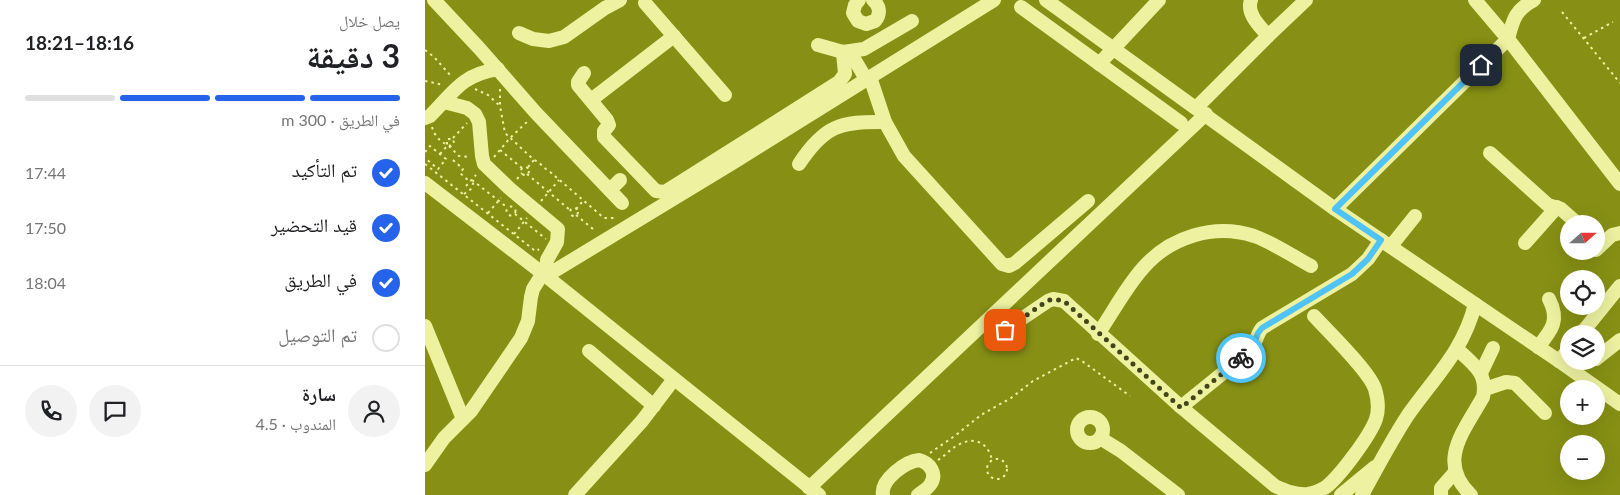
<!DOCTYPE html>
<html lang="ar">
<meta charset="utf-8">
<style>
body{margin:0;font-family:Lato,"Noto Naskh Arabic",sans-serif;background:#f2f2f2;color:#202124;direction:rtl;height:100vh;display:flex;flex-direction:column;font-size:19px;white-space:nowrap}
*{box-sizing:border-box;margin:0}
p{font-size:16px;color:#757577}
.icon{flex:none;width:28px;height:28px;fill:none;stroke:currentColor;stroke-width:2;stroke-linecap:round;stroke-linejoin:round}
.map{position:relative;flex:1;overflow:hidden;direction:ltr}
.side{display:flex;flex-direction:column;background:#fff;width:425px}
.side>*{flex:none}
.needle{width:32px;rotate:69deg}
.buttons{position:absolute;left:1135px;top:215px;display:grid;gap:10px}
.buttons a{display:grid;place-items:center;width:45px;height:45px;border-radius:50%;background:#fff;box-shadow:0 5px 20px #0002;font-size:25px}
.pin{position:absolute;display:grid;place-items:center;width:42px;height:42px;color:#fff;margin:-21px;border-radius:10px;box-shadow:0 2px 8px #0006}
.courier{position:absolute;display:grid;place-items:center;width:50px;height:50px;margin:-25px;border:4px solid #4fc3f7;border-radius:50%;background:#fff;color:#222;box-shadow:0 1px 6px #0007}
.overview em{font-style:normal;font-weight:700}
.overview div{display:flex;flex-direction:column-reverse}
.overview{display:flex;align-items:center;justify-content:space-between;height:85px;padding:0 25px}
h1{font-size:32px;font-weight:700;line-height:38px}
.bar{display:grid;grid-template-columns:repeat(4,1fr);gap:8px 5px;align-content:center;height:60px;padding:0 25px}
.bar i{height:6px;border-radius:4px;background:#e0e0e0}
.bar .active{background:#2563eb}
.bar p{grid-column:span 4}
.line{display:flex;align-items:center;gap:12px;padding:0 25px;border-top:1px solid #e0e0e0}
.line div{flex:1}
.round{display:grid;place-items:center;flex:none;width:52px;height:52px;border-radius:26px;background:#f2f2f2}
ol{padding:0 25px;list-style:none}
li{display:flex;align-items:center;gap:15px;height:55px}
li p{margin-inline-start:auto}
li .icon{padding:5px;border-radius:50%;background:#2563eb;color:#fff;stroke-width:4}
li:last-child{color:#757577}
li i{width:28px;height:28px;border:2px solid #e0e0e0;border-radius:50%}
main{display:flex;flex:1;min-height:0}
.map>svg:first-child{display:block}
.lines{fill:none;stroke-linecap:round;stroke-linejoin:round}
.path{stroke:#edf1a0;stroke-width:2;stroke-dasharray:2.5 4;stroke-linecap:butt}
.minor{stroke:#edf1a0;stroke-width:14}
.done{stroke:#42451a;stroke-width:5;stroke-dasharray:0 9}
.route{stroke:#4fc3f7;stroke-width:6}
</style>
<main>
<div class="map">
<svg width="1195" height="495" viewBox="0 0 1195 495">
<rect width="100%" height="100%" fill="#879014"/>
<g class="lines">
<g class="path">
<polyline points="1137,12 1195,83"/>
<polyline points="1159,38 1188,22"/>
<polyline points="0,50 9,57 26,76"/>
<polyline points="0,81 19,85"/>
<polyline points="50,89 63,95 75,106"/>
<path d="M 75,89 L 75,106 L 80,133 L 109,160 C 115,162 118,168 124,171 L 179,218 L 191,218"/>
<path d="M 7,127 C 10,137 16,143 26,146 L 29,143 L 28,139 L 22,139 L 22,145"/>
<polyline points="28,138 42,123"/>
<polyline points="24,146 34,156 45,157"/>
<polyline points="75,150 97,168"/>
<polyline points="0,152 5,146 21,159 13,169 0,158"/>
<polyline points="15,154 23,145"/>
<polyline points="69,157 85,138 102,122"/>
<polyline points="28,160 38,169 35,173 45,182"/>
<polyline points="0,164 109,250 112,251 114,249"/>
<polyline points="103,167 109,160"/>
<circle cx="100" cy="171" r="4"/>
<polyline points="102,174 145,210"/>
<polyline points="92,179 97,173"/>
<polyline points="47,180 83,208"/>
<polyline points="41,186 51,175"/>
<polyline points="39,194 46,189 49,181"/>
<polyline points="116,201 134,180"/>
<circle cx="86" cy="211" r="4.5"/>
<circle cx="149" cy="212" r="4"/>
<polyline points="151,209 158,201"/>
<polyline points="63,213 76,198"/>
<polyline points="90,214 121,239"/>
<polyline points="151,215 168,229"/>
<polyline points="89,234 102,218"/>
<polyline points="505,453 531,435 556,415 586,398 608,381 651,358 657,361 705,396"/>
<circle cx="572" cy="469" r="10"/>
<path d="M 513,460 C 520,456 525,449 533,445 C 549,436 563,442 567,460"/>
</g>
<g class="minor">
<polyline points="9,0 54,48 111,113 197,203"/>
<path d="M 434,0 L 430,5 L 428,13 L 433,21 L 441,24 L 450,21 C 456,14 455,6 448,0"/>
<polyline points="621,0 910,209 1134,361 1195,404"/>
<path d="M 826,0 C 821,14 835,26 843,36"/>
<polyline points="1050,0 1083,39 1195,184"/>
<polyline points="220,3 300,95"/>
<polyline points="596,7 756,123"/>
<polyline points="94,33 108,39 124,41 139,37 180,8 195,0"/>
<polyline points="393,45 418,52 439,49 487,21"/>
<polyline points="425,52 441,79"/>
<polyline points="674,64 734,0"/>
<polyline points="159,73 153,82 153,85 182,120 184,125 179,131 179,137 228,188 231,191 240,192 414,82 420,74 418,52"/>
<polyline points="445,77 460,122 479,156 577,264 584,266 590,263 663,201"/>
<polyline points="166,100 249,36"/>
<polyline points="19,102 42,108 50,114 54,122 57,156 59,164 84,188 133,229 132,242 122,260 121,276 309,162 569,0"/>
<polyline points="771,108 843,36 881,0"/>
<path d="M 0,118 L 5,116 C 29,92 36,75 73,69"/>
<polyline points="1065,153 1123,205 1136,209 1153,224"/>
<path d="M 374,164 C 399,126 415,121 460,122"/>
<polyline points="0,183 121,276 394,495"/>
<polyline points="185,190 195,180"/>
<path d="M 910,209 L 1083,39 C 1088,20 1090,10 1109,0"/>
<polyline points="1100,243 1132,207"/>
<polyline points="966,246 990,216"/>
<polyline points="1171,250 1187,235 1195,233"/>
<polyline points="0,326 38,419"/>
<path d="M 580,330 L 623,301 L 628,299 L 639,301 L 756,407 L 850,486 C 861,491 871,495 883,494 C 889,493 896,490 901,487 C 915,476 945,436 951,419 C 954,410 953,399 950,389 C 945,372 903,331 889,316"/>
<path d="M 673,334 C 688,312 701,287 718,268 C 745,237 789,223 829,236 C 849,243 867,256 886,266"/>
<polyline points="1156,334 1195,286"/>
<path d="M 1113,347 C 1127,330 1135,320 1124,299"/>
<path d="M 1032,349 C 1048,364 1063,373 1058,397 C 1039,431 1011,462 1046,495"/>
<polyline points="164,351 229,406"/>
<polyline points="1171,359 1195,340"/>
<polyline points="1134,361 1144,349"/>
<polyline points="1056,373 1068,348"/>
<polyline points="1060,389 1081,382 1090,383 1120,413"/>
<path d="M 756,407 L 824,352 C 831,345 831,335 837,328 L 927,274 L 943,259 L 956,240"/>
<circle cx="665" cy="430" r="13"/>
<polyline points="675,438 696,451 753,495"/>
<polyline points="0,465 19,438 46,411 96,338 103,321 106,297 108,289 118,273"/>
<polyline points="384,488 781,114"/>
<polyline points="150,495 217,421 249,379"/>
<path d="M 458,495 C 455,480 481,461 494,460 C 505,463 513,474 505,485 C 502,489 497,492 493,495"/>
<polyline points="916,495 950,467"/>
<path d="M 937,495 C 952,468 966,441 983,415 C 1009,378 1039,350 1050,304"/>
<polyline points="1016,495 1016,488 1030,472"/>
</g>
</g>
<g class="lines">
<polyline class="done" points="580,330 622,301 628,299 639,301 756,408 816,358"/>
<polyline class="route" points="816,358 827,349 833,333 837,328 927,274 943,259 956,240 910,209 1056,65"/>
</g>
</svg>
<div class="buttons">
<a><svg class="needle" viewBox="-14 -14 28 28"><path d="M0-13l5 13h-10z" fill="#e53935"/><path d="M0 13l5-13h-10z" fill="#757577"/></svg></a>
<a><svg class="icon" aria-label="locate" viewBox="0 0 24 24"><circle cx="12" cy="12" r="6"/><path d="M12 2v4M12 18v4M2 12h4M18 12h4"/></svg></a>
<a><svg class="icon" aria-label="layers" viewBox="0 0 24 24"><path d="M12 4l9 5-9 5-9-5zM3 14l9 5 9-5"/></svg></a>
<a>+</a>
<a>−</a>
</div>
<div class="pin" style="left:580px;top:330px;background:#ea580c"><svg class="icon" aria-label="bag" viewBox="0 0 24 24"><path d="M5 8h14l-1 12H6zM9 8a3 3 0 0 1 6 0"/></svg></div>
<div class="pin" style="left:1056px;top:65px;background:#1f2937"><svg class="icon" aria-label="home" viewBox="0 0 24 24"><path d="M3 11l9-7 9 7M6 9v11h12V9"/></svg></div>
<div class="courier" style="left:816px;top:358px"><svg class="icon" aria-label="bike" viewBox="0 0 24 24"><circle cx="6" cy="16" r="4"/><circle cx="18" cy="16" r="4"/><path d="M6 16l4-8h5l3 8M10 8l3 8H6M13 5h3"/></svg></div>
</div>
<section class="side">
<div class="overview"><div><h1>3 دقيقة</h1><p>يصل خلال</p></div><em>18:16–18:21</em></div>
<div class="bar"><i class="active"></i><i class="active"></i><i class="active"></i><i></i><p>في الطريق · 300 m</p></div>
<ol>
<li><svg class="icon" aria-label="check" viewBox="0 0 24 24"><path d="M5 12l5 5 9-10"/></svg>تم التأكيد<p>17:44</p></li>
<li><svg class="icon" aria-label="check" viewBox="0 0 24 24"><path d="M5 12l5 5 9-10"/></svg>قيد التحضير<p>17:50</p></li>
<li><svg class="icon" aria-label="check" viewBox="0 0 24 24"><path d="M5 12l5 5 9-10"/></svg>في الطريق<p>18:04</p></li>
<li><i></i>تم التوصيل</li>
</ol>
<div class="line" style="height:90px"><a class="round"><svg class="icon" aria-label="person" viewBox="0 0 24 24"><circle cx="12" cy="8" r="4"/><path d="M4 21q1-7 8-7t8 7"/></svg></a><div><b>سارة</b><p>المندوب · 4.5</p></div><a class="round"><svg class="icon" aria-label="chat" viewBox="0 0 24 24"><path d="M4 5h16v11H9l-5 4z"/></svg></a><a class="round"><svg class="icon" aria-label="phone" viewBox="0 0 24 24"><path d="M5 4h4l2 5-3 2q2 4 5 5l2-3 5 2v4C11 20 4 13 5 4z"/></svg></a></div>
</section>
</main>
